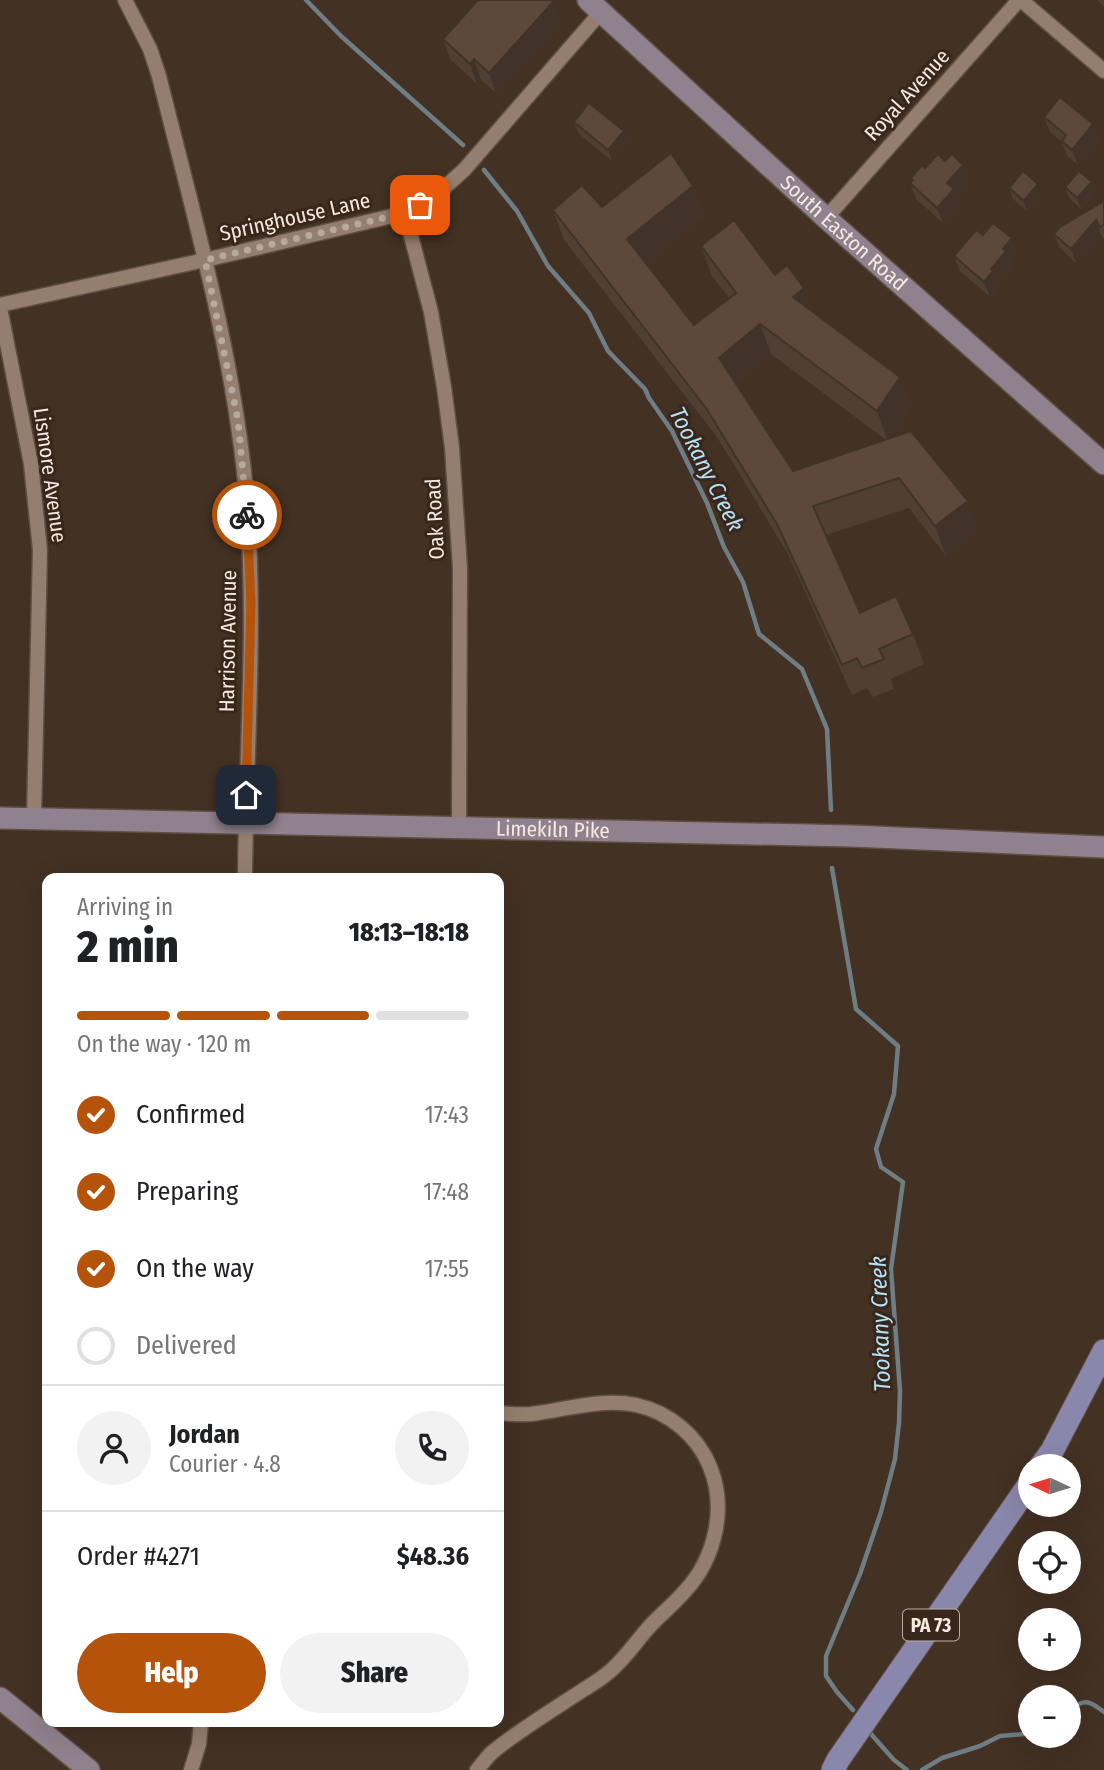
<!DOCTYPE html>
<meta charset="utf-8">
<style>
body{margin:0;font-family:"Fira Sans Condensed",sans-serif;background:#f2f2f2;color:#202124;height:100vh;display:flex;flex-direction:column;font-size:26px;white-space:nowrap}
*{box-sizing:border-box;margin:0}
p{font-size:23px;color:#757577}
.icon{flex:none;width:38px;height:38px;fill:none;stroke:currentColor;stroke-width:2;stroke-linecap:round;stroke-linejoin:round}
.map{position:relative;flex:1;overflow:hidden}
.side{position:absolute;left:42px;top:873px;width:462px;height:854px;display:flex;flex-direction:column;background:#fff;border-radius:14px;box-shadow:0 7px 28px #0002}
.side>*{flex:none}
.needle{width:46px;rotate:274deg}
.fabs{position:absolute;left:1018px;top:1454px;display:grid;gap:14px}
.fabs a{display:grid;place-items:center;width:63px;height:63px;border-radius:50%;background:#fff;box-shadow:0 7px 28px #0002;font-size:35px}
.pin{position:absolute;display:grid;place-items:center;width:60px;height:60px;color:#fff;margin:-30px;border-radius:14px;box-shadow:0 4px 10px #0006}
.courier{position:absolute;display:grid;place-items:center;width:70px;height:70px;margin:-35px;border:5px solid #b45309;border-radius:50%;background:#fff;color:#222;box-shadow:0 2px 9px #0007}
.summary em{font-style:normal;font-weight:800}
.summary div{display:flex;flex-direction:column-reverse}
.summary{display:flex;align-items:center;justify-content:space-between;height:119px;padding:0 35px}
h1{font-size:46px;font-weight:800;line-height:52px}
.bar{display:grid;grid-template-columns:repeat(4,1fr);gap:10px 7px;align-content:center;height:84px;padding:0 35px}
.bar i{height:9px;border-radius:5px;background:#e0e0e0}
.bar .current{background:#b45309}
.bar p{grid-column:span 4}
.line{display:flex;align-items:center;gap:18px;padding:0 35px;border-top:2px solid #e0e0e0}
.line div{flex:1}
.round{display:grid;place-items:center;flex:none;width:74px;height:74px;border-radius:37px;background:#f2f2f2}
ol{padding:0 35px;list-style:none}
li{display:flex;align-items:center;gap:21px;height:77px}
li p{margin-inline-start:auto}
li .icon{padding:7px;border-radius:50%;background:#b45309;color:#fff;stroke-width:4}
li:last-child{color:#757577}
li i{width:38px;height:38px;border:4px solid #e0e0e0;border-radius:50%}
.button{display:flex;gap:14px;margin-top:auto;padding:14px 35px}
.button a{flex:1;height:80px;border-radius:42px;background:#b45309;color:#fff;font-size:28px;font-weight:800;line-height:80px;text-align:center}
.button a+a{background:#f2f2f2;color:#202124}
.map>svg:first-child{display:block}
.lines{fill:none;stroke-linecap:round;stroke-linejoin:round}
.stream{stroke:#6f7d85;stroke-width:4.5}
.street-casing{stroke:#5e4e43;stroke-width:17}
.secondary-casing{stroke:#5e4e43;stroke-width:24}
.primary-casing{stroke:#5e4e43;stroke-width:25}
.street{stroke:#947e6f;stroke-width:14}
.secondary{stroke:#8f828e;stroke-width:21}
.primary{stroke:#8a87ac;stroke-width:23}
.wall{fill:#503f33;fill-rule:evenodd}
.shaded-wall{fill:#413329}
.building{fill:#5d493b;stroke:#413329;stroke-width:2}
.done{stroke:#b7a99e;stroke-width:7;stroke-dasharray:0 12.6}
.route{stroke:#b45309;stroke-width:9}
.labels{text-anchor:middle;stroke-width:6;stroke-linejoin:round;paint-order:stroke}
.shield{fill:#38271a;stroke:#bcafa5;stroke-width:2}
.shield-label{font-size:19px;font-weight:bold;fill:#f5e9e1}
.street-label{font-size:21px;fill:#f5e9e1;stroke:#38271a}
.water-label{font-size:23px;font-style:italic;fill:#b5e1f9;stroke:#38271a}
</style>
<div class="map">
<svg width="1104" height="1770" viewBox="0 0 1104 1770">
<rect width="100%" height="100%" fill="#433123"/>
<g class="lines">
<g class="stream">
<polyline points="306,0 341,36 463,145"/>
<polyline points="484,170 517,211 548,266 589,313 608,351 645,389 649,398 672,431 707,503 724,547 743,582 759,634 802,669 827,729 831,810"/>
<polyline points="832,868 856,1009 898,1046 894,1094 876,1149 881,1167 903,1182 891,1269 900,1391 899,1423 895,1459 881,1512 860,1574 826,1656 826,1676 837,1692 853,1710"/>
<path d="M 1069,1712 C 1083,1697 1090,1701 1104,1712"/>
<polyline points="871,1734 894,1760 907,1770"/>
<polyline points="922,1770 942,1758 980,1746 1000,1736 1024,1734"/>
</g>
<defs>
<g id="street">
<path d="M 125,0 L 150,49 L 159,76 C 193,213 233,351 246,491 C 257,620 246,750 245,878"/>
<polyline points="1021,0 1104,71"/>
<polyline points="405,213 431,312 444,387 452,448 460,568 459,828"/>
<polyline points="826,218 1019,0"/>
<polyline points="0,305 205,260 405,213 436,195 464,170 601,12"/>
<polyline points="0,308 31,464 40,550 34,818"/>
<polyline points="191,1770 199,1744 201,1722"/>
<path d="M 477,1770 C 483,1763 488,1755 495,1750 C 521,1729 554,1709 583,1690 C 591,1685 601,1679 609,1672 C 625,1659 637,1640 651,1625 C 662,1613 675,1603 685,1591 C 715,1559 727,1508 710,1467 C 698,1436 669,1412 636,1405 C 601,1398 565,1410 531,1414 C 520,1415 509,1414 499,1413"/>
</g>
<g id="secondary">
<path id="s1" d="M 588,0 L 826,218 L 1104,464"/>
<path id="s2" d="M 0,818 L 852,836 L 1104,847"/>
<polyline points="0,1698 89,1770"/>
</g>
<g id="primary">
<polyline points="1041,1466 1052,1451 1104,1351"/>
<polyline points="833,1770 838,1760 1031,1482"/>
</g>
</defs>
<use href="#street" class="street-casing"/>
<use href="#secondary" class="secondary-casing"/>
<use href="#primary" class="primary-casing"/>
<use href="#street" class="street"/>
<use href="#secondary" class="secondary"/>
<use href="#primary" class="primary"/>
</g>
<g class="wall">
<polygon points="1097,0 1104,0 1104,7"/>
<polygon points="561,23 496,93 481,80 477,84 450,59 443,39"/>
<polygon points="1044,117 1093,124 1099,140 1078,165 1067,156 1062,142 1050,132"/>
<polygon points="574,122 628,141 612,161 578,133"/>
<polygon points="925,168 969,180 956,194 960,205 943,223 916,199 910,183 912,181 911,178"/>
<polygon points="1092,182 1095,192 1081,209 1069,198 1065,187"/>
<polygon points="1038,184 1042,194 1027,211 1012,198 1009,188"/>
<path d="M 693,186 L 704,216 L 645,263 L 694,325 L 729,298 L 712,276 L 701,246 L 775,275 L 813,312 L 900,377 L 911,407 L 890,438 L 979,531 L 946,556 L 909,508 L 826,535 L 860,613 L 913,634 L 924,664 L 891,679 L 894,689 L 873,697 L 867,688 L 852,695 L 788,554 L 717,437 L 564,240 L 553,210 L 602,207 ZM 771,354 L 886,440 L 793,471 L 735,383 Z"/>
<polygon points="1104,201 1104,239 1101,235 1076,263 1060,248 1054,234"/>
<polygon points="983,235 1017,254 1010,262 1012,267 998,284 999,287 990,297 960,271 954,256"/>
</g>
<g class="shaded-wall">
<polygon points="553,2 561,23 496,93 489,73"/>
<polygon points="474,59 481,80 477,84 470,64"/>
<polygon points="1093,124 1099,140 1078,165 1072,150"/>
<polygon points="624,131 628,141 612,161 608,150"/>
<polygon points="963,165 969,180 956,194 960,205 943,223 937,208 947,183"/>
<polygon points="1092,182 1095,192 1081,209 1077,198"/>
<polygon points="1038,184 1042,194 1027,211 1024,201"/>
<polygon points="693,186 704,216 638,269 627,239"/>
<polygon points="1096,220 1101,235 1076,263 1071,249"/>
<polygon points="1012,238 1017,254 1010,262 1012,267 998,284 999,287 990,297 984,282 1003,249"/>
<polygon points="804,288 815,318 793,297"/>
<polygon points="760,324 771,354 730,387 719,358"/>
<polygon points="900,377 911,407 888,441 877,411"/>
<polygon points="968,501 979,531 946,556 935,526"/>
</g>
<g class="building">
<polygon points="478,0 551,0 553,2 489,73 474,59 470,64 443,39"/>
<polygon points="1060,97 1093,124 1072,150 1062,141 1066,135 1044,117"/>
<polygon points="589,103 624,131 608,150 574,122"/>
<polygon points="671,153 693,186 627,239 694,325 736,293 701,246 734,220 775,275 787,265 804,288 793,297 900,377 877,411 760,324 719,358 793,471 911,431 968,501 935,526 899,478 813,506 860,613 896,596 913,634 879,649 884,659 862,668 857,658 842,665 777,524 706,408 553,210 582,185 602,207"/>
<polygon points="938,154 945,161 952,154 963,165 947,183 954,189 937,208 910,183 913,180 911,178 922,165 925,168"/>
<polygon points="1023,171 1038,184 1024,201 1009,188"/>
<polygon points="1079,171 1092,182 1077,198 1065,187"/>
<polygon points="1104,201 1104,224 1100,227 1096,220 1071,249 1054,234 1060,227"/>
<polygon points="993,223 1012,238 1003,249 1006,251 991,269 993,271 984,282 954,256 976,230 983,235"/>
</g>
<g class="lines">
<polyline class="done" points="247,515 238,420 205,260 405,213 420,205"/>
<polyline class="route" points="246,795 251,603 247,515"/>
</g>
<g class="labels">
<rect class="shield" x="903" y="1609.5" width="56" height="31" rx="5"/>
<g class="shield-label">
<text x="931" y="1632">PA 73</text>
</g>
<g class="street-label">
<text transform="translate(907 95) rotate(-48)" y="7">Royal Avenue</text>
<text transform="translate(295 217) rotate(-13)" y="7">Springhouse Lane</text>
<text dy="7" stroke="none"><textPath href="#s1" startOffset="346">South Easton Road</textPath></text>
<text transform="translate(50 475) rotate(82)" y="7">Lismore Avenue</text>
<text transform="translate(435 519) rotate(-93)" y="7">Oak Road</text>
<text transform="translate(228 641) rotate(-89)" y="7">Harrison Avenue</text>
<text dy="7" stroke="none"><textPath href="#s2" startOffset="553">Limekiln Pike</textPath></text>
</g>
<g class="water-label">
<text transform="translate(707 469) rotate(63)" y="8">Tookany Creek</text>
<text transform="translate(880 1324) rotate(-92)" y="8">Tookany Creek</text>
</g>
</g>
</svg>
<div class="fabs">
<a><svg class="needle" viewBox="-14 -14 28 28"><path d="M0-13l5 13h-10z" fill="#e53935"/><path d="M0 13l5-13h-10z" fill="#757577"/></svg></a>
<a><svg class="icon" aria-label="locate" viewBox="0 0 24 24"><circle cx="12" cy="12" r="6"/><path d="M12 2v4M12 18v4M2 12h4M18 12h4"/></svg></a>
<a>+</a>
<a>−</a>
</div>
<div class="pin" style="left:420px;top:205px;background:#ea580c"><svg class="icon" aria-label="bag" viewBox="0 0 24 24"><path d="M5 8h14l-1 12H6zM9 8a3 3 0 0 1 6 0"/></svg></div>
<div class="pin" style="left:246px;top:795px;background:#1f2937"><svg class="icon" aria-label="home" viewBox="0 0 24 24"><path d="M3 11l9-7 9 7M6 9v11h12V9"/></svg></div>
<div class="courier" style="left:247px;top:515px"><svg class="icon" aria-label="bike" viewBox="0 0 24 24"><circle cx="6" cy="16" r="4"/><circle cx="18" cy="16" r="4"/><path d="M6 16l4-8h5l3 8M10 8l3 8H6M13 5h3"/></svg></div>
<section class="side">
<div class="summary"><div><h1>2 min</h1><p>Arriving in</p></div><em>18:13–18:18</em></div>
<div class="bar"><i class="current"></i><i class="current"></i><i class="current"></i><i></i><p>On the way · 120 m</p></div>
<ol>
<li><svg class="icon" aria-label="check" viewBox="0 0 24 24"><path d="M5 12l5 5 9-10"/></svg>Confirmed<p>17:43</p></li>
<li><svg class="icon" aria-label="check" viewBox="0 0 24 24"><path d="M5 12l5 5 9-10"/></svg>Preparing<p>17:48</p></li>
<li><svg class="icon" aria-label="check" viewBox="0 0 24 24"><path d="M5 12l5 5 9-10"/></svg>On the way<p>17:55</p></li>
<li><i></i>Delivered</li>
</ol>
<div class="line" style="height:126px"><a class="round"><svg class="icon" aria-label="person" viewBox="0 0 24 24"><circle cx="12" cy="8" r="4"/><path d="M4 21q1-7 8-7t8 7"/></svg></a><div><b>Jordan</b><p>Courier · 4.8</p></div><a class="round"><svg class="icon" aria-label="phone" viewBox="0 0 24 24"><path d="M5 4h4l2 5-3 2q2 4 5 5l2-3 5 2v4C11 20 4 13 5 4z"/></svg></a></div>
<div class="line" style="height:91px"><div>Order #4271</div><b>$48.36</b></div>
<div class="button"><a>Help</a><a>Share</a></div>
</section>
</div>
